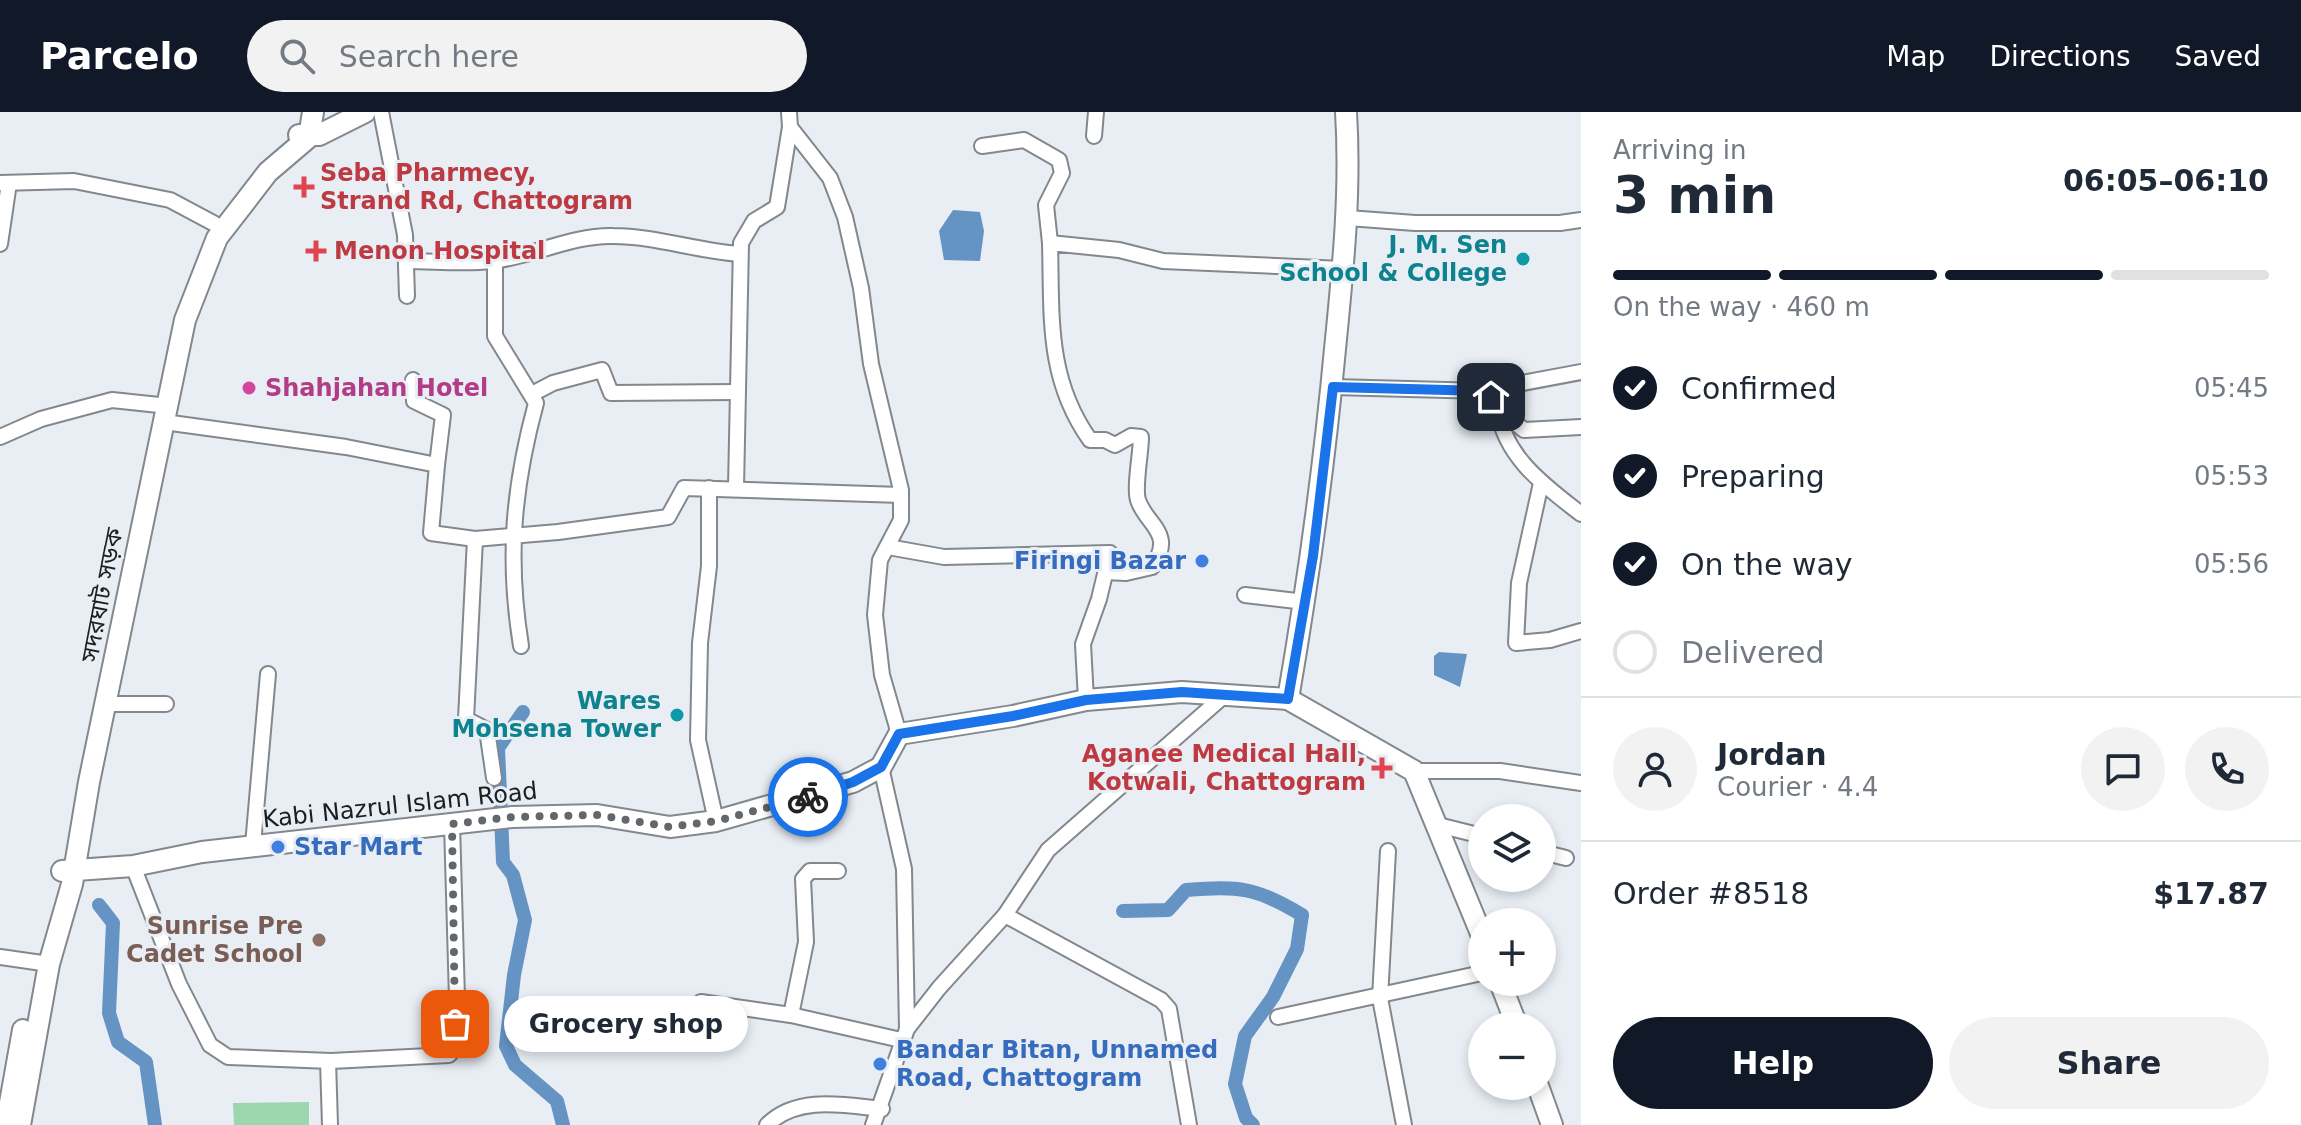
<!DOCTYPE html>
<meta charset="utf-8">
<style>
body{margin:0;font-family:"DejaVu Sans","Noto Sans Bengali",sans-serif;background:#f2f2f3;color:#1f2937;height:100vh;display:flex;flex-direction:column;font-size:30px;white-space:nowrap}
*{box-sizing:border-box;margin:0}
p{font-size:26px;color:#747a83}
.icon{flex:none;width:44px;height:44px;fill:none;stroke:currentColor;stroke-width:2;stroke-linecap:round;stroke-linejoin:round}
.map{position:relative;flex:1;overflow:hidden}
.drawer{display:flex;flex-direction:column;background:#fff;width:720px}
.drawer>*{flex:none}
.buttons{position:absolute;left:1468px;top:692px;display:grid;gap:16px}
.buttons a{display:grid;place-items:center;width:88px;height:88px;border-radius:50%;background:#fff;box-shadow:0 4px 12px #0003;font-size:40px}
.pin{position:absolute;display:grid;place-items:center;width:68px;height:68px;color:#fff;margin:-34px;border-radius:16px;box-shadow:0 4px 12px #0006}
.courier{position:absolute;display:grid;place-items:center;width:80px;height:80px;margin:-40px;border:6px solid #1a73e8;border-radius:50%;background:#fff;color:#222;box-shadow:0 2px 10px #0007}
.bubble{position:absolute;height:56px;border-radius:28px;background:#fff;box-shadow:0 4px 12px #0003;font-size:26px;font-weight:700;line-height:56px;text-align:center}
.head em{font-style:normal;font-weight:700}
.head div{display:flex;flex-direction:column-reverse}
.head{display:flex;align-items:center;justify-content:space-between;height:136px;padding:0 32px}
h1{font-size:52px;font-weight:700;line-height:60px}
.bar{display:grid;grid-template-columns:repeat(4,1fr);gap:12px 8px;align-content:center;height:96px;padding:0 32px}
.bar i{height:10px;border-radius:6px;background:#e0e1e3}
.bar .active{background:#111827}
.bar p{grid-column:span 4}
.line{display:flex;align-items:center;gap:20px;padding:0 32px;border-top:2px solid #e0e1e3}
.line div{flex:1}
.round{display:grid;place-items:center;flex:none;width:84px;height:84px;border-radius:42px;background:#f2f2f3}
ol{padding:0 32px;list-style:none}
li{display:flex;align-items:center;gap:24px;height:88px}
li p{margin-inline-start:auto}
li .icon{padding:8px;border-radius:50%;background:#111827;color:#fff;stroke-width:4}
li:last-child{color:#747a83}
li i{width:44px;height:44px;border:4px solid #e0e1e3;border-radius:50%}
.primary-button{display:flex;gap:16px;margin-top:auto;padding:16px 32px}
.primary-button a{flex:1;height:92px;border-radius:48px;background:#111827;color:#fff;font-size:32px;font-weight:700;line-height:92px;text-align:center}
.primary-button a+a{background:#f2f2f3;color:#1f2937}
header{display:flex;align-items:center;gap:48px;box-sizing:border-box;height:112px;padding:0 40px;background:#111827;color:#fff}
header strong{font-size:38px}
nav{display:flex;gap:44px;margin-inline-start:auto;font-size:28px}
.search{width:560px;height:72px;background:#f2f2f3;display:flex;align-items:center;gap:20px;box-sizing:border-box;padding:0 28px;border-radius:44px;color:#747a83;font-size:30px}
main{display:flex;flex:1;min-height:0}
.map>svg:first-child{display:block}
.green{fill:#9bd6ad}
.water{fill:#6593c4}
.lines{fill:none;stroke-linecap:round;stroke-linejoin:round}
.canal{stroke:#6593c4;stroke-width:14}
.street-casing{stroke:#82888d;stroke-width:18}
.secondary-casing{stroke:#82888d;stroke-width:24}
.street{stroke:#fff;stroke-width:14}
.secondary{stroke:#fff;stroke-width:20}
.done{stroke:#63676b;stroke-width:8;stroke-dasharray:0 14.4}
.route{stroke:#1a73e8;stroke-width:10}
.health-dot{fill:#e0444e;stroke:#e8eef4;stroke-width:3}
.culture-dot{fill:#0f9aa8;stroke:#e8eef4;stroke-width:3}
.hotel-dot{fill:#d1479c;stroke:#e8eef4;stroke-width:3}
.shop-dot{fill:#3f7fe0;stroke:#e8eef4;stroke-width:3}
.education-dot{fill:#8d6e63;stroke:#e8eef4;stroke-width:3}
.labels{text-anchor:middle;stroke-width:6;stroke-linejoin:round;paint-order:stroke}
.health-label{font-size:24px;font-weight:bold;fill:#be3a42;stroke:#e8eef4;text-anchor:start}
.culture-label{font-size:24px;font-weight:bold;fill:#0d838f;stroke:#e8eef4;text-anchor:end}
.hotel-label{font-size:24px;font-weight:bold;fill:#b23c85;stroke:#e8eef4;text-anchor:start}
.shop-label{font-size:24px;font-weight:bold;fill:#366cbe;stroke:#e8eef4;text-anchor:start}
.street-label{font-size:24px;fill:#1c1f21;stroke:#e8eef4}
.education-label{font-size:24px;font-weight:bold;fill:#785e54;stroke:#e8eef4;text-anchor:end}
</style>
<header>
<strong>Parcelo</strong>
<div class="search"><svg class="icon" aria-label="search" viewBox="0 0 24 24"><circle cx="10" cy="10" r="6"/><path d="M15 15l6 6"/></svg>Search here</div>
<nav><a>Map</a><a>Directions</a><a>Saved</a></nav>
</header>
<main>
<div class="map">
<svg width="1581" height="1013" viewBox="0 0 1581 1013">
<rect width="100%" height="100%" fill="#e8eef4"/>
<polygon class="green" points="309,990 309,1013 234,1013 233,991"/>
<g class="water">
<polygon points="953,98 980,100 984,119 980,149 944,148 939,119"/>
<polygon points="1439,540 1467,542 1460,575 1434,563 1434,544"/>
</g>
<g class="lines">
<g class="canal">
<polyline points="523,600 498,636 503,750 513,763 525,808 514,863 506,934 515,953 557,989 563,1013"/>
<polyline points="99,793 113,811 109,901 118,930 146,950 155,1013"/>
<path d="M 1123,799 L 1168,798 L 1186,778 C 1239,774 1256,775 1302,803 L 1297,837 L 1273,885 L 1245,924 L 1235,972 L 1246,1006 L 1253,1013"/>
</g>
<defs>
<g id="street">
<polyline points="381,0 405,123 407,184"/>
<polyline points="789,0 790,15 830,66 845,105 861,176 871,252 901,378 901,408 880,448 875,503 882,563 899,622"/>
<polyline points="1094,24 1096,0"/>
<polyline points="982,34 1024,28 1059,48 1062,61 1046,93 1050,131"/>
<polyline points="0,71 74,69 170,88 215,112"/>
<polyline points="1348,106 1415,111 1560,111 1581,108"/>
<polyline points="0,132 9,71"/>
<path d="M 406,149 C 435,149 464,152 492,149 C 532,145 571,123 613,124 C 656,124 696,139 740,142"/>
<path d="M 495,149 L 495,224 L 536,291 C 513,376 507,447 521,534"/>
<polyline points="413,268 414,289 443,303 437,353"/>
<polyline points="1333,275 1484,279 1498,297 1524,318 1581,315"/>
<polyline points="532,282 553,271 602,258 611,281 736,280"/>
<polyline points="1491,285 1512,273 1581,260"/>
<path d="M 1498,297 C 1504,345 1545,374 1581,402"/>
<polyline points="164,310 346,335 437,353 431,421 475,427"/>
<polyline points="0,325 41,307 112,288 159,293"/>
<polyline points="1541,371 1519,471 1516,531 1550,528 1581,519"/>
<polyline points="709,376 709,454 700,531 698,628 716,709"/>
<polyline points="736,376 741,131 754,109 777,95 790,15"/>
<polyline points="888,435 944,445 1110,441 1099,487 1083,532 1086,588"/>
<path d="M 1105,460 L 1126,461 L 1152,455 C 1176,421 1146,413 1138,388 C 1134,375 1141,341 1141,325 L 1131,324 L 1115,333 L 1105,328 L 1090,328 C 1046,266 1052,204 1050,131 L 1119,138 L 1163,149 L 1343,157"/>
<polyline points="1245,483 1305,490"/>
<polyline points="107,592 166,592"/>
<polyline points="881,655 904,757 907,917"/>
<polyline points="1414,659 1500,659 1581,671"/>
<polyline points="494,666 487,618 466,607 475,427 558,420 668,405 684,376 901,383"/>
<polyline points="1438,713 1482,724"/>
<polyline points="253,733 268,562"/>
<polyline points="1388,739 1380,886 1404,1013"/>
<polyline points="1542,740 1566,746"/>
<polyline points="133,754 179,872 210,933 228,945 331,949 449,943 454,937 457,887 452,712"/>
<polyline points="0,845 49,852"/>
<polyline points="701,890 791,903 901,928"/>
<polyline points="791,903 806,830 803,767 810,759 838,759"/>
<polyline points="1278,905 1482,861"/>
<polyline points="328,949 330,1013"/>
<path d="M 767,1013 C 797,983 844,993 882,997"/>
<polyline points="873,1013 907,917 939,876 1005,803"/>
<polyline points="1189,1013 1169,897 1161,888 1005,803 1048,738 1226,582"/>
</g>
<g id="secondary">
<path d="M 1346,0 C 1351,80 1343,157 1335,237 C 1324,355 1308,471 1288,587 L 1414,659 L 1482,824"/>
<polyline points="299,23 319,23 365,0"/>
<polyline points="62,759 133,754 202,740 512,705 597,703 670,715 716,709 853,670 881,655 899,622 1013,604 1086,588 1182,580 1288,587"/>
<polyline points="1500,870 1517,914"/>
<polyline points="1538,974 1552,1013"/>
<polyline points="6,1013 23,918"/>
<polyline points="20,1013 49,852 72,772 89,670 185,208 217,126 268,60 309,25 313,0"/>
</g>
</defs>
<use href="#street" class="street-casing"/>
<use href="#secondary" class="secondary-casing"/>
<use href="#street" class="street"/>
<use href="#secondary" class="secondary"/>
</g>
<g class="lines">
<polyline class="done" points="455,912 452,712 512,705 597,703 670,715 716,709 808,685"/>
<polyline class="route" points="808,685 853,670 881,655 899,622 1013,604 1086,588 1182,580 1288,587 1313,444 1333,275 1484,279 1491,285"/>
</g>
<g class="health-dot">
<path d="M300 63h8v8h8v8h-8v8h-8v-8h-8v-8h8z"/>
<path d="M312 127h8v8h8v8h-8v8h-8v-8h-8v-8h8z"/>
<path d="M1378 644h8v8h8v8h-8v8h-8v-8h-8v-8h8z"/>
</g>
<g class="culture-dot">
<circle cx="1523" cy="147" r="8"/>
<circle cx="677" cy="603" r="8"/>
</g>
<circle class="hotel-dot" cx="249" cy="276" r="8"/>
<g class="shop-dot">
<circle cx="1202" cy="449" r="8"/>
<circle cx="278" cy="735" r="8"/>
<circle cx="880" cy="952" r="8"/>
</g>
<circle class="education-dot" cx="319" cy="828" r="8"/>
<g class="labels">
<g class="health-label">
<text x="320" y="69">Seba Pharmecy,<tspan x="320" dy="28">Strand Rd, Chattogram</tspan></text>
<text x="334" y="147">Menon Hospital</text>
<text x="1366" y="650" text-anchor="end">Aganee Medical Hall,<tspan x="1366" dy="28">Kotwali, Chattogram</tspan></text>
</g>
<g class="culture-label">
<text x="1507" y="141">J. M. Sen<tspan x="1507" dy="28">School &amp; College</tspan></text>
<text x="661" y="597">Wares<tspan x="661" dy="28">Mohsena Tower</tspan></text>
</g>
<g class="hotel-label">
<text x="265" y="284">Shahjahan Hotel</text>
</g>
<g class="shop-label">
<text x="1186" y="457" text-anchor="end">Firingi Bazar</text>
<text x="294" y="743">Star Mart</text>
<text x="896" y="946">Bandar Bitan, Unnamed<tspan x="896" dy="28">Road, Chattogram</tspan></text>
</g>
<g class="street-label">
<text transform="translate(102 483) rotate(-79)" y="8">সদরঘাট সড়ক</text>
<text transform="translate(400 693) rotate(-6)" y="8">Kabi Nazrul Islam Road</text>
</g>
<g class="education-label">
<text x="303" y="822">Sunrise Pre<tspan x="303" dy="28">Cadet School</tspan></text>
</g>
</g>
</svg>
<div class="buttons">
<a><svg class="icon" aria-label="layers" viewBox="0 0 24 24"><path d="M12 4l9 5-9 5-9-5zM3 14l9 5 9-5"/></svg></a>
<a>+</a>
<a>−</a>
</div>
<div class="pin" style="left:455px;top:912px;background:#ea580c"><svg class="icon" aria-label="bag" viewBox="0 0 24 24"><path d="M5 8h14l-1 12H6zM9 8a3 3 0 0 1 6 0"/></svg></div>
<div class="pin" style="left:1491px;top:285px;background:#1f2937"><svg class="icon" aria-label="home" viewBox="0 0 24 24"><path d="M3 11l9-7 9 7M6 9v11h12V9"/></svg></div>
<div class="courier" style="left:808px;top:685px"><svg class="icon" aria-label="bike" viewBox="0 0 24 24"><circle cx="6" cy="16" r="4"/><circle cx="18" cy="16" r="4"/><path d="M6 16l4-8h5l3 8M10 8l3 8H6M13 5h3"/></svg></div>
<div class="bubble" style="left:504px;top:884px;width:244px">Grocery shop</div>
</div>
<section class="drawer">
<div class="head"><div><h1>3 min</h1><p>Arriving in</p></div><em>06:05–06:10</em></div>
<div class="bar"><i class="active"></i><i class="active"></i><i class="active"></i><i></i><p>On the way · 460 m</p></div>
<ol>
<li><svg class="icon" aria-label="check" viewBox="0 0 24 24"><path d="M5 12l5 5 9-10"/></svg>Confirmed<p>05:45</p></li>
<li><svg class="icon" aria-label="check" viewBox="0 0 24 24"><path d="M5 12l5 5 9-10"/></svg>Preparing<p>05:53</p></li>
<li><svg class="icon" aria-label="check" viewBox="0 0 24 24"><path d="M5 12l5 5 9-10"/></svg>On the way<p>05:56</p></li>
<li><i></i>Delivered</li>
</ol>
<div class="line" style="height:144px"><a class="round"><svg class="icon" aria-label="person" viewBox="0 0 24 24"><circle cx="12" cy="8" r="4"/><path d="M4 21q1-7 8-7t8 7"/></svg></a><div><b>Jordan</b><p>Courier · 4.4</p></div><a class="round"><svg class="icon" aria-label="chat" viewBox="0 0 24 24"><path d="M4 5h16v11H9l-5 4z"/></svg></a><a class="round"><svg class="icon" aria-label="phone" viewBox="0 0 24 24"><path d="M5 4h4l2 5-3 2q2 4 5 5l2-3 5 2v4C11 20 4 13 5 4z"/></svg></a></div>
<div class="line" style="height:104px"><div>Order #8518</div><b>$17.87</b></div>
<div class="primary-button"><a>Help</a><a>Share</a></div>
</section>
</main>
